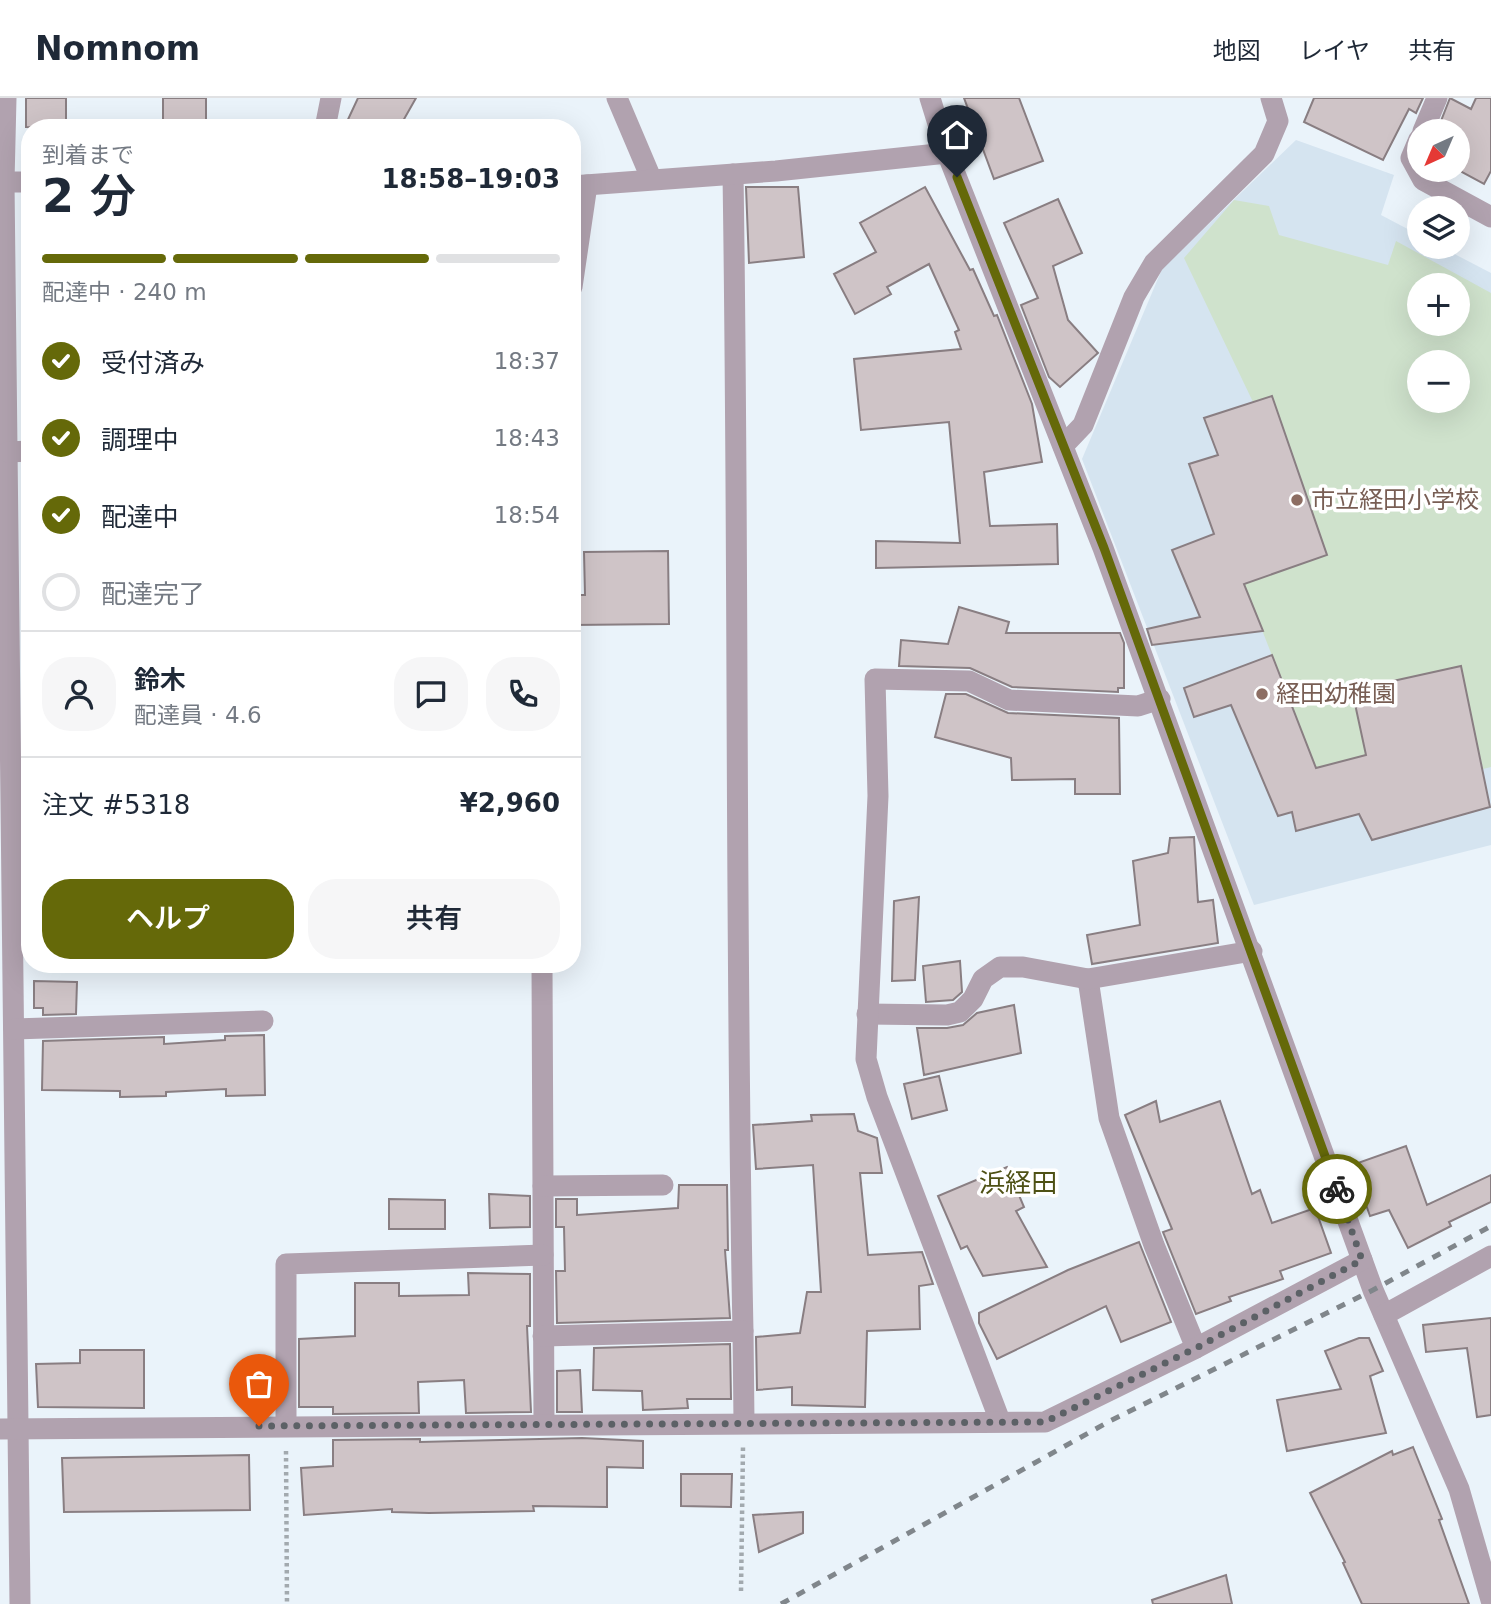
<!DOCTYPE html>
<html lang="ja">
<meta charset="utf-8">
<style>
body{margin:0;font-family:"DejaVu Sans","Noto Sans JP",sans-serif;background:#f6f6f7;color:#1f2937;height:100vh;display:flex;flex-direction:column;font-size:26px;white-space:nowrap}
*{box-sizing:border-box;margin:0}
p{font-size:23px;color:#747a83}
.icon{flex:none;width:38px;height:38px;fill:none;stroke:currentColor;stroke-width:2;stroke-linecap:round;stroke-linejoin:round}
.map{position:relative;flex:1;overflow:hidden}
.drawer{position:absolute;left:21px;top:21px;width:560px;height:854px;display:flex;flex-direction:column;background:#fff;border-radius:28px;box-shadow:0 7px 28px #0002}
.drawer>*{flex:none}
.needle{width:46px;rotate:224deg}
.controls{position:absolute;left:1407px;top:21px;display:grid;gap:14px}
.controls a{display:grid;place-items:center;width:63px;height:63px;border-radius:50%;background:#fff;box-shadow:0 7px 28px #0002;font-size:35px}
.pin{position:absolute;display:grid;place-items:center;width:60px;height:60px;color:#fff;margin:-72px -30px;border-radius:50% 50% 50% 0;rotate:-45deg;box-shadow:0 0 7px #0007}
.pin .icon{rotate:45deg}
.courier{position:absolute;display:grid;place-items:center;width:70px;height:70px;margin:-35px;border:5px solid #656909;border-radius:50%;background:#fff;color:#222;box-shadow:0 2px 9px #0007}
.headline em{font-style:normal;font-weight:600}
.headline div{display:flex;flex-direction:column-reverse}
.headline{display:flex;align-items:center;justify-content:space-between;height:119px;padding:0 21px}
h1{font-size:46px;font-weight:600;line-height:52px}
.bar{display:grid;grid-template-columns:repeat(4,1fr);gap:10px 7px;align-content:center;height:84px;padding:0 21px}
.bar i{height:9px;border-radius:5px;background:#e0e1e3}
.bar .active{background:#656909}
.bar p{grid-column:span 4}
.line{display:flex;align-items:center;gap:18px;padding:0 21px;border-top:2px solid #e0e1e3}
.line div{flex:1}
.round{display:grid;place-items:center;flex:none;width:74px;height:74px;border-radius:28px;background:#f6f6f7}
ol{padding:0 21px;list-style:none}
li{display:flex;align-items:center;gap:21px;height:77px}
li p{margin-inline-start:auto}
li .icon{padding:7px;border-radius:50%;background:#656909;color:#fff;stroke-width:4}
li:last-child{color:#747a83}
li i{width:38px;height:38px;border:4px solid #e0e1e3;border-radius:50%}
.button{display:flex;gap:14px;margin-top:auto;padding:14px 21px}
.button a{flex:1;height:80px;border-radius:28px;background:#656909;color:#fff;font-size:28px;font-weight:600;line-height:80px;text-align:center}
.button a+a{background:#f6f6f7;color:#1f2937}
header{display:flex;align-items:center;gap:42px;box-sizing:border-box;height:98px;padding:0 35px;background:#fff;border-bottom:2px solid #e0e1e3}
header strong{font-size:33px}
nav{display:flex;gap:38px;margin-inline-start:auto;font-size:24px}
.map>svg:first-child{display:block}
.built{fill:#d5e4f0;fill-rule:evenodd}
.green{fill:#cfe2cc;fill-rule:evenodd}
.building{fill:#cfc4c7;stroke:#897e82;stroke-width:2}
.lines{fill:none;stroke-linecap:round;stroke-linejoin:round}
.path{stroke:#a2a9ae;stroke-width:4.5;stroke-dasharray:3.5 3.5;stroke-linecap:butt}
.minor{stroke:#b1a2af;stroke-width:21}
.rail{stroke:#80868b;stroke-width:5;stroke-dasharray:9 9;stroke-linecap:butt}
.done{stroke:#5c6166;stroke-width:7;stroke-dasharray:0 12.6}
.route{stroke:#656909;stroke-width:9}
.education-dot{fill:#8d6e63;stroke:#fff;stroke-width:2.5}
.labels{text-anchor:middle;stroke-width:7;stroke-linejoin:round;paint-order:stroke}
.education-label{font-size:24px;fill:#785e54;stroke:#fff;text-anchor:start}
.neighbourhood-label{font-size:26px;fill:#4e5115;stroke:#fff}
</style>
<header>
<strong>Nomnom</strong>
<nav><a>地図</a><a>レイヤ</a><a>共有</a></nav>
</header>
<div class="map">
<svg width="1491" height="1506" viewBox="0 0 1491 1506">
<rect width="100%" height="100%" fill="#eaf3fa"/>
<path class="built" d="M 1296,42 L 1394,77 L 1381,117 L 1419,137 L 1419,149 L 1441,149 L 1491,175 L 1491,747 L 1254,807 L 1082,361 L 1162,171 ZM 1419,187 L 1458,187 L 1458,226 L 1419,226 ZM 1419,264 L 1458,264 L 1458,303 L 1419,303 Z"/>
<path class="green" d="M 1234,102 L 1269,108 L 1279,137 L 1388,167 L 1396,143 L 1491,195 L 1491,669 L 1483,671 L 1460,568 L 1353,592 L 1366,657 L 1343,663 L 1352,691 L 1327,698 L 1244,486 L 1327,456 L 1272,298 L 1253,304 L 1184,160 ZM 1419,187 L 1458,187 L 1458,226 L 1419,226 ZM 1419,264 L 1458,264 L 1458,303 L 1419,303 Z"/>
<g class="building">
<polygon points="26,0 66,0 66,30 26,29"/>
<rect x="163" y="0" width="43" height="30"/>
<polygon points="358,0 416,0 399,30 344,30"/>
<polygon points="964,0 1019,0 1043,63 994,81"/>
<polygon points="1314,0 1423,0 1416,15 1409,11 1383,62 1304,24"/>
<polygon points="1450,0 1471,11 1476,0 1491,0 1491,73 1484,86 1458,72 1458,33 1449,33 1439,28"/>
<polygon points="746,89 798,89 804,159 749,165"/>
<polygon points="925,89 970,172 973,171 994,218 997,217 1032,306 1042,364 984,374 990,428 1057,426 1058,466 876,470 876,443 960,445 949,324 861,332 854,261 961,251 955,234 959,232 929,166 887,189 891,196 855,216 834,176 876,154 860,125"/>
<polygon points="1058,101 1082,155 1053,168 1068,222 1098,255 1060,289 1049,279 1021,207 1038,200 1004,125"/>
<polygon points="1272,298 1327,457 1244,486 1263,533 1152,547 1147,531 1200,519 1172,452 1214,436 1189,366 1218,357 1204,320"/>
<polygon points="668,453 669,526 572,527 572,497 585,497 584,454"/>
<polygon points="959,509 1009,524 1006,535 1120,535 1124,545 1124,590 1118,590 1118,594 1012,589 970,570 899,568 901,542 948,546"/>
<polygon points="1272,557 1316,670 1366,657 1352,592 1461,568 1490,709 1372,742 1359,716 1296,733 1292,714 1278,718 1231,607 1194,619 1184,590"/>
<polygon points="946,596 966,596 1008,615 1119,620 1120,696 1075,696 1075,681 1012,682 1011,660 935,639"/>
<polygon points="1194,739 1198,804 1213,802 1218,845 1092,866 1087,837 1140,827 1133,763 1168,755 1170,740"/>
<polygon points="919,799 915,882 892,883 894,803"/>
<polygon points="960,863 962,894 953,902 926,904 923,868"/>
<polygon points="34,883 77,884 76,916 43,917 43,910 34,910"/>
<polygon points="1014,907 1021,955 924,977 917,930 947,930 963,927 977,915"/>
<polygon points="264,937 265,997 226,998 226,991 166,994 166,998 120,999 120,993 42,992 43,943 164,939 164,946 225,942 225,938"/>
<polygon points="939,978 947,1012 912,1021 904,986"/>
<polygon points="1156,1003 1160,1024 1220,1003 1252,1096 1260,1092 1272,1125 1315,1110 1331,1155 1280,1173 1283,1181 1229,1199 1231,1203 1196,1216 1163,1134 1172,1131 1125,1017"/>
<polygon points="854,1016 858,1033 877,1040 882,1075 860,1075 868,1157 922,1154 933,1186 919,1188 920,1231 867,1233 865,1309 792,1307 792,1289 757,1292 756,1239 800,1235 807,1194 821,1194 813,1067 756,1071 753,1027 812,1023 811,1017"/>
<polygon points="1406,1048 1427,1107 1491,1077 1491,1104 1449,1124 1451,1128 1408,1150 1389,1112 1370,1118 1352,1067"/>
<polygon points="1007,1069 1024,1109 1016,1113 1047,1169 983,1178 967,1148 961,1151 938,1098"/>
<polygon points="679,1087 727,1087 728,1152 725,1152 730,1220 557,1225 556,1173 565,1173 564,1129 556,1129 556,1101 577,1101 577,1117 678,1110"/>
<polygon points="489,1096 530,1098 530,1129 490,1130"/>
<polygon points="389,1101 445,1102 445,1131 389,1131"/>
<polygon points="1139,1144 1171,1224 1121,1244 1106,1208 997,1261 979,1225 979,1215 1068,1172"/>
<polygon points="468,1175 530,1176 530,1228 527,1228 531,1314 466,1315 464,1282 418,1284 419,1315 333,1316 333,1309 299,1309 299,1241 355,1238 355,1185 399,1185 399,1198 469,1197"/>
<polygon points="1491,1220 1491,1317 1477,1319 1467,1250 1426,1254 1423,1227"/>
<polygon points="1359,1240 1369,1240 1383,1273 1370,1278 1386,1335 1287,1353 1277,1302 1341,1291 1325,1253"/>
<polygon points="730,1246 731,1301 687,1301 688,1310 643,1312 642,1293 593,1292 594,1250"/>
<polygon points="80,1252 144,1252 144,1310 38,1309 36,1266 80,1265"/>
<polygon points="580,1272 582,1314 557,1314 557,1273"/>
<polygon points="582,1340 643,1343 643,1370 607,1369 607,1409 533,1408 534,1413 429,1415 392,1414 392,1411 304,1417 301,1370 333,1368 333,1342 420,1341 420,1344"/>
<polygon points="1413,1349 1442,1421 1439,1422 1469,1506 1362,1506 1343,1465 1345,1464 1310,1395 1392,1353 1393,1357"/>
<polygon points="249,1357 250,1412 64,1414 62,1360"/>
<polygon points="681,1376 732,1376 731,1409 681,1408"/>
<polygon points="803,1414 803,1435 759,1454 753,1417"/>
<polygon points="1226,1477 1232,1506 1153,1506 1152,1502"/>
</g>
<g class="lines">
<g class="path">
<polyline points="286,1353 287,1506"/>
<polyline points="741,1493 743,1349"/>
</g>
<g class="minor">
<polyline points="6,0 4,84 20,1506"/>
<polyline points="617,0 651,80"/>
<polyline points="930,0 947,55 1103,450 1373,1192 1459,1391 1491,1502"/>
<polyline points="325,30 331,0"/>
<polyline points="1423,33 1437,0"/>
<polyline points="1419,41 1411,60 1423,82 1491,119"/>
<path d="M 733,76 C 739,462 735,847 743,1233"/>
<polyline points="0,84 30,84"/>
<polyline points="572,88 776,73 947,55"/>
<polyline points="572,189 587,87"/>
<polyline points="1063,348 1083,327 1134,199 1154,165 1264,56 1278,23 1271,0"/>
<polyline points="8,354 30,353"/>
<polyline points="542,866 544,1325"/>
<polyline points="1088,881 1109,1020 1154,1147 1196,1250"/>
<polyline points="867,916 947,917 960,914 973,901 983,881 1000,869 1023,869 1088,881 1252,853"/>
<polyline points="14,931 263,923"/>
<polyline points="543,1088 663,1087"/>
<polyline points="1384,1217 1491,1158"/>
<polyline points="543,1238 743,1233 744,1324"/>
<polyline points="1000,1323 877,999 866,961 878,698 875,581 969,583 1009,602 1138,608 1160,601"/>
<polyline points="286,1328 286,1166 543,1157"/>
<polyline points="0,1331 1045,1324 1196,1250 1362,1162"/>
</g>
<polyline class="rail" points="781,1506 1110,1323 1373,1192 1491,1128"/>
</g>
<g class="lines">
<polyline class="done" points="259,1328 1045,1324 1196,1250 1362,1162 1337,1091"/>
<polyline class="route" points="957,79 1104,450 1337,1091"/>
</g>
<g class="education-dot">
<circle cx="1297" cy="402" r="7"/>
<circle cx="1262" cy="596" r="7"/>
</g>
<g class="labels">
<g class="education-label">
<text x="1311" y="410">市立経田小学校</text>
<text x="1276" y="604">経田幼稚園</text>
</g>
<g class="neighbourhood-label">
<text x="1018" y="1094">浜経田</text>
</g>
</g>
</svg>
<div class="controls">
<a><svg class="needle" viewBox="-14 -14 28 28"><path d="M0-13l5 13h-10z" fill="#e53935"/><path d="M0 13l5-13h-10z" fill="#747a83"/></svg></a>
<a><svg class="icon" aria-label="layers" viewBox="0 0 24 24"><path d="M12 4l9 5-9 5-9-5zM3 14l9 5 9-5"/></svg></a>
<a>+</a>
<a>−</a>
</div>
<div class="pin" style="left:259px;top:1328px;background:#ea580c"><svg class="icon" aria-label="bag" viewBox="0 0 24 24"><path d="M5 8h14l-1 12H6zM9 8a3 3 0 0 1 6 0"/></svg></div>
<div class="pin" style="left:957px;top:79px;background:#1f2937"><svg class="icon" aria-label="home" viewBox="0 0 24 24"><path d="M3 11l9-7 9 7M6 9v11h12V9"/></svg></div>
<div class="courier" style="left:1337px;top:1091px"><svg class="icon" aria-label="bike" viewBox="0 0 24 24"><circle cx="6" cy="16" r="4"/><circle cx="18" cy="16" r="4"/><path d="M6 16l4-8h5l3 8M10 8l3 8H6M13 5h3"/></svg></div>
<section class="drawer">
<div class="headline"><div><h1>2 分</h1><p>到着まで</p></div><em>18:58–19:03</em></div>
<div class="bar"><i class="active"></i><i class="active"></i><i class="active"></i><i></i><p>配達中 · 240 m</p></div>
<ol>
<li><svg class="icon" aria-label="check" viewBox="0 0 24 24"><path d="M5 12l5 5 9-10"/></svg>受付済み<p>18:37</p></li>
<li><svg class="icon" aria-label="check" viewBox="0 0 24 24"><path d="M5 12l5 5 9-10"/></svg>調理中<p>18:43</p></li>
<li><svg class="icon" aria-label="check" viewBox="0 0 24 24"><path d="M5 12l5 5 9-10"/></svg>配達中<p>18:54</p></li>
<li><i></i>配達完了</li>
</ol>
<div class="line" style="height:126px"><a class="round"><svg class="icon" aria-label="person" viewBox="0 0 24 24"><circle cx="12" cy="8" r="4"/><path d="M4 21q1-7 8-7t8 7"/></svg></a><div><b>鈴木</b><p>配達員 · 4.6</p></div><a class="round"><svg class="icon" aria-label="chat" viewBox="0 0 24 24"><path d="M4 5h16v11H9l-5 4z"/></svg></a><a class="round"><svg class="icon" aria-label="phone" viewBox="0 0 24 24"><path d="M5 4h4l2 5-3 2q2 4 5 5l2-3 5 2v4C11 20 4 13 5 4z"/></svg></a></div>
<div class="line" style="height:91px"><div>注文 #5318</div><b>¥2,960</b></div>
<div class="button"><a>ヘルプ</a><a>共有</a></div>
</section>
</div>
